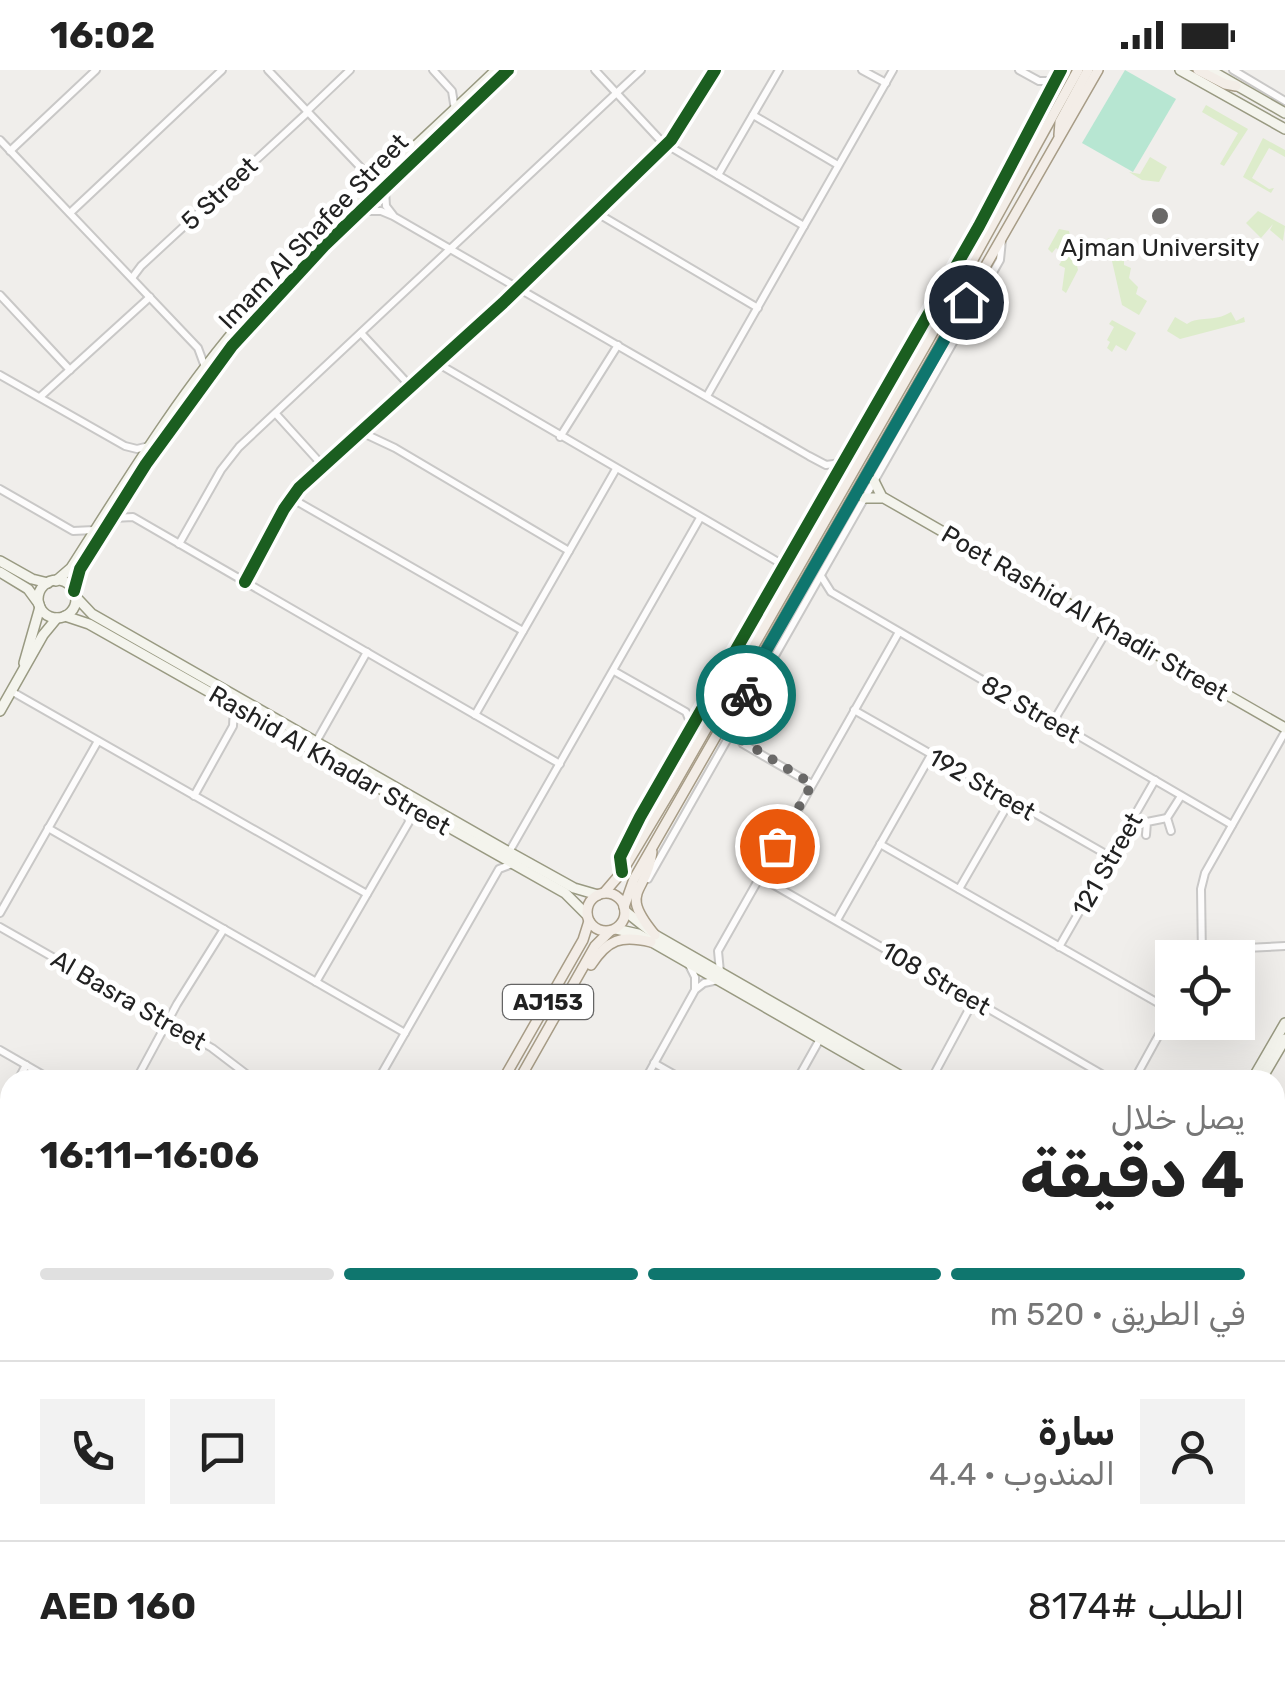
<!DOCTYPE html>
<html lang="ar">
<meta charset="utf-8">
<style>
body{margin:0;font-family:Rubik,"Noto Naskh Arabic",sans-serif;background:#f2f2f2;color:#222;direction:rtl;height:100vh;display:flex;flex-direction:column;font-size:38px;white-space:nowrap}
*{box-sizing:border-box;margin:0}
p{font-size:32px;color:#767676}
.icon{flex:none;width:55px;height:55px;fill:none;stroke:currentColor;stroke-width:2;stroke-linecap:round;stroke-linejoin:round}
.map{position:relative;flex:1;overflow:hidden;direction:ltr}
.side{position:absolute;left:0px;top:1000px;width:1285px;height:622px;display:flex;flex-direction:column;background:#fff;border-radius:30px 30px 0 0;box-shadow:0 10px 40px #0002;direction:rtl}
.side>*{flex:none}
.controls{position:absolute;left:1155px;top:870px;display:grid;gap:20px}
.controls a{display:grid;place-items:center;width:100px;height:100px;border-radius:0px;background:#fff;box-shadow:0 10px 40px #0002;font-size:50px}
.pin{position:absolute;display:grid;place-items:center;width:85px;height:85px;color:#fff;margin:-42px;border:5px solid #fff;border-radius:50%;box-shadow:0 2px 10px #0007}
.courier{position:absolute;display:grid;place-items:center;width:100px;height:100px;margin:-50px;border:8px solid #0f766e;border-radius:50%;background:#fff;color:#222;box-shadow:0 2px 12px #0007}
.summary em{font-style:normal;font-weight:700}
.summary div{display:flex;flex-direction:column-reverse}
.summary{display:flex;align-items:center;justify-content:space-between;height:170px;padding:0 40px}
h1{font-size:65px;font-weight:700;line-height:75px}
.bar{display:grid;grid-template-columns:repeat(4,1fr);gap:15px 10px;align-content:center;height:120px;padding:0 40px}
.bar i{height:12px;border-radius:8px;background:#e0e0e0}
.bar .current{background:#0f766e}
.bar p{grid-column:span 4}
.line{display:flex;align-items:center;gap:25px;padding:0 40px;border-top:2px solid #e0e0e0}
.line div{flex:1}
.round{display:grid;place-items:center;flex:none;width:105px;height:105px;border-radius:0px;background:#f2f2f2}
.status{display:flex;justify-content:space-between;align-items:center;height:70px;padding:0 50px;background:#fff;direction:ltr}
.status svg{height:28px;fill:currentColor}
.map>svg:first-child{display:block}
.grass{fill:#ddeccb}
.park{fill:#daf5da}
.pitch{fill:#b7e6d2}
.lines{fill:none;stroke-linecap:round;stroke-linejoin:round}
.street-casing{stroke:#c9c8c7;stroke-width:10}
.secondary-casing{stroke:#999a82;stroke-width:12}
.primary-casing{stroke:#a79c86;stroke-width:12}
.highway-casing{stroke:#c5a2ac;stroke-width:15}
.street{stroke:#fdfcfc;stroke-width:6}
.secondary{stroke:#f4f4ed;stroke-width:9}
.primary{stroke:#f3ede7;stroke-width:9}
.highway{stroke:#ece0e2;stroke-width:11}
.cycleway-casing{stroke:#fff;stroke-width:19}
.cycleway{stroke:#1b5e20;stroke-width:12}
.done{stroke:#6a6968;stroke-width:10;stroke-dasharray:0 18}
.route{stroke:#0f766e;stroke-width:12}
.poi-dot{fill:#6a6968;stroke:#fff;stroke-width:4}
.labels{text-anchor:middle;stroke-width:10;stroke-linejoin:round;paint-order:stroke}
.shield{fill:#fff;stroke:#646464;stroke-width:2.5}
.shield-label{font-size:22px;font-weight:bold;fill:#222}
.street-label{font-size:25px;fill:#222;stroke:#fff}
.poi-label{font-size:25px;fill:#222;stroke:#fff}
</style>
<div class="status"><b>16:02</b><svg viewBox="0 0 49 12"><path d="M0 12V9h3v3zM5 12V6h3v6zM10 12V3h3v9zM15 12V0h3v12zM26 1h20v11H26zM47 4h2v5h-2z"/></svg></div>
<div class="map">
<svg width="1285" height="1622" viewBox="0 0 1285 1622">
<rect width="100%" height="100%" fill="#f0eeeb"/>
<g class="grass">
<polygon points="1206,35 1248,59 1224,96 1220,94 1238,63 1202,42"/>
<polygon points="1263,68 1285,80 1285,87 1269,78 1252,108 1269,119 1274,118 1271,123 1243,107"/>
<polygon points="1150,87 1167,97 1159,112 1142,110 1129,102 1140,104"/>
<polygon points="1258,141 1285,156 1283,171 1270,160 1273,154 1261,168 1246,153"/>
<polygon points="1059,159 1069,161 1078,200 1066,223 1062,220 1065,198 1059,195 1066,184 1056,178 1052,183 1048,179"/>
<polygon points="1111,168 1112,180 1124,180 1124,195 1131,198 1129,208 1138,217 1136,224 1147,231 1139,245 1122,235 1107,169"/>
<path d="M 1231,242 L 1236,251 L 1244,247 L 1245,252 L 1180,269 L 1167,261 L 1175,247 L 1187,254 C 1200,245 1213,253 1231,242 Z"/>
<polygon points="1112,250 1136,263 1126,281 1116,275 1112,282 1107,278 1110,272 1107,270 1114,257 1109,254"/>
</g>
<polygon class="park" points="1275,1387 1285,1393 1283,1562 1275,1557"/>
<polygon class="pitch" points="1125,0 1176,29 1133,102 1082,73"/>
<g class="lines">
<defs>
<g id="street">
<polyline points="268,0 365,102 369,119"/>
<polyline points="433,0 452,21 455,40"/>
<polyline points="595,0 662,72 804,156"/>
<polyline points="862,0 886,13"/>
<polyline points="1019,0 1039,11 1054,11"/>
<polyline points="1233,0 1285,31"/>
<polyline points="307,41 350,0"/>
<polyline points="753,45 838,95"/>
<polyline points="0,70 198,278 205,297"/>
<polyline points="10,81 96,0"/>
<polyline points="718,105 779,0"/>
<polyline points="385,120 386,136 393,145"/>
<polyline points="361,141 381,141 393,146 809,386 826,395 841,393"/>
<polyline points="70,143 222,0"/>
<polyline points="597,143 758,238"/>
<polyline points="132,208 141,196 308,42"/>
<polyline points="0,225 70,300"/>
<polyline points="361,263 411,317"/>
<polyline points="437,293 785,496"/>
<polyline points="0,305 125,376 137,379 149,376"/>
<polyline points="707,326 893,0"/>
<polyline points="40,327 150,227"/>
<polyline points="276,344 323,396"/>
<polyline points="361,362 395,378 569,481"/>
<polyline points="560,367 618,275"/>
<polyline points="0,419 73,461 94,460"/>
<polyline points="291,428 523,561"/>
<polyline points="113,448 133,447 560,694"/>
<polyline points="179,474 221,400 239,377 641,0"/>
<polyline points="821,506 831,522 1232,755"/>
<polyline points="245,512 284,439 299,418 503,233 671,70 715,0"/>
<polyline points="614,601 686,642 692,657"/>
<polyline points="11,621 367,824"/>
<polyline points="854,640 1111,787"/>
<polyline points="475,645 616,399"/>
<polyline points="1053,652 1109,557"/>
<polyline points="733,658 743,674 812,714"/>
<polyline points="316,672 367,582"/>
<polyline points="194,726 233,656 234,637"/>
<polyline points="48,758 405,963"/>
<polyline points="1171,761 1167,748 1181,726"/>
<polyline points="1146,765 1147,752 1167,748"/>
<polyline points="880,774 1172,941"/>
<polyline points="509,782 700,448"/>
<polyline points="622,802 620,787 640,747 979,156 1061,0"/>
<polyline points="760,807 1112,1010"/>
<polyline points="648,809 1000,190 1002,170"/>
<polyline points="959,819 1010,731"/>
<polyline points="0,843 98,671"/>
<polyline points="837,850 931,685"/>
<polyline points="0,857 212,978 254,1010"/>
<polyline points="1059,877 1155,710"/>
<polyline points="1203,880 1285,876"/>
<polyline points="1202,888 1201,819 1205,803 1285,662"/>
<polyline points="688,893 695,907 695,919"/>
<polyline points="720,902 718,881 899,562"/>
<polyline points="316,912 409,752 406,734"/>
<polyline points="0,980 52,1010"/>
<polyline points="654,993 684,1010"/>
<polyline points="18,1010 26,995"/>
<polyline points="136,1010 177,934 224,859"/>
<polyline points="378,1010 499,799 512,794"/>
<polyline points="645,1010 695,920 704,913 718,910"/>
<polyline points="797,1010 820,969"/>
<polyline points="931,1010 974,930"/>
<polyline points="1134,1010 1172,941"/>
<polyline points="0,1046 10,1029"/>
<polyline points="1275,1104 1285,1109"/>
<polyline points="1275,1186 1285,1168"/>
<polyline points="0,1199 10,1205"/>
<polyline points="0,1315 10,1321"/>
<polyline points="0,1360 10,1342"/>
<polyline points="1275,1374 1285,1380"/>
<polyline points="0,1426 10,1431"/>
<polyline points="1275,1564 1285,1569"/>
<polyline points="1275,1601 1285,1583"/>
<polyline points="323,1612 340,1622"/>
<polyline points="976,1612 992,1622"/>
<polyline points="1169,1612 1186,1622"/>
<polyline points="111,1622 120,1616"/>
<polyline points="310,1622 316,1612"/>
<polyline points="457,1622 462,1612"/>
<polyline points="568,1622 573,1612"/>
<polyline points="685,1622 691,1612"/>
<polyline points="1041,1622 1046,1612"/>
<polyline points="1150,1622 1156,1612"/>
<polyline points="1263,1622 1268,1612"/>
</g>
<g id="secondary">
<polyline points="1180,0 1285,59"/>
<polyline points="1210,0 1285,43"/>
<polyline points="389,102 393,76"/>
<polyline points="874,411 882,427"/>
<polyline points="864,428 884,428 1285,658"/>
<polyline points="0,491 32,509 48,513"/>
<polyline points="0,502 28,519 39,534"/>
<circle cx="57" cy="529" r="19"/>
<path d="M 56,511 L 71,498 C 126,412 179,324 246,247 C 322,158 412,81 496,0"/>
<polyline points="74,521 80,499 146,394 232,276 324,176 508,0"/>
<polyline points="76,527 92,544 509,782 574,818 598,825"/>
<polyline points="65,546 89,554 565,823 587,845"/>
<polyline points="24,593 40,537"/>
<polyline points="0,641 43,565 57,548"/>
<polyline points="625,841 655,865 908,1010"/>
<polyline points="616,859 638,864 892,1010"/>
<polyline points="1252,1010 1285,953"/>
<polyline points="1261,1010 1285,969"/>
<polyline points="1275,1219 1285,1225"/>
<polyline points="1275,1227 1285,1233"/>
<polyline points="86,1612 104,1622"/>
<polyline points="917,1622 932,1612"/>
</g>
<g id="primary">
<polyline points="1198,0 1225,14 1236,16"/>
<polyline points="1059,65 1060,52 1088,0"/>
<polyline points="1004,106 1021,98"/>
<polyline points="905,284 926,273"/>
<polyline points="884,321 885,344"/>
<polyline points="844,391 862,382"/>
<polyline points="777,531 777,508"/>
<polyline points="714,618 732,610"/>
<polyline points="640,747 658,738"/>
<path d="M 652,782 C 647,825 617,819 655,865"/>
<polyline points="604,823 622,802 673,717 928,271 1078,0"/>
<circle cx="606" cy="842" r="19"/>
<polyline points="624,837 634,809 1098,0"/>
<path d="M 591,895 C 608,869 621,865 651,872"/>
<polyline points="503,1010 583,870 589,851"/>
<polyline points="519,1010 595,876 610,861"/>
</g>
<g id="highway">
<polyline points="0,1547 10,1541"/>
<polyline points="0,1566 10,1569"/>
<polyline points="0,1610 10,1608"/>
<polyline points="17,1612 38,1622"/>
<polyline points="52,1612 68,1622"/>
</g>
</defs>
<use href="#street" class="street-casing"/>
<use href="#secondary" class="secondary-casing"/>
<use href="#primary" class="primary-casing"/>
<use href="#highway" class="highway-casing"/>
<use href="#street" class="street"/>
<use href="#secondary" class="secondary"/>
<use href="#primary" class="primary"/>
<use href="#highway" class="highway"/>
<defs>
<g id="cycleway">
<polyline points="245,512 284,439 299,418 503,233 671,70 715,0"/>
<polyline points="74,521 80,499 146,394 232,276 324,176 508,0"/>
<polyline points="622,802 620,787 640,747 979,156 1061,0"/>
</g>
</defs>
<use href="#cycleway" class="cycleway-casing"/>
<use href="#cycleway" class="cycleway"/>
</g>
<g class="lines">
<polyline class="done" points="746,625 749,630 733,658 738,668 812,714 777,776"/>
<polyline class="route" points="746,625 744,619 966,232"/>
</g>
<circle class="poi-dot" cx="1160" cy="146" r="10"/>
<g class="labels">
<rect class="shield" x="503" y="915" width="90" height="34" rx="8"/>
<g class="shield-label">
<text x="548" y="940">AJ153</text>
</g>
<g class="street-label">
<text transform="translate(219 123) rotate(-43)" y="9">5 Street</text>
<text transform="translate(313 161) rotate(-46)" y="9">Imam Al Shafee Street</text>
<text transform="translate(1085 543) rotate(30)" y="9">Poet Rashid Al Khadir Street</text>
<text transform="translate(1031 639) rotate(30)" y="9">82 Street</text>
<text transform="translate(330 690) rotate(30)" y="9">Rashid Al Khadar Street</text>
<text transform="translate(982 714) rotate(30)" y="9">192 Street</text>
<text transform="translate(1107 794) rotate(-60)" y="9">121 Street</text>
<text transform="translate(936 908) rotate(30)" y="9">108 Street</text>
<text transform="translate(129 930) rotate(30)" y="9">Al Basra Street</text>
</g>
<g class="poi-label">
<text x="1160" y="186">Ajman University</text>
</g>
</g>
</svg>
<div class="controls">
<a><svg class="icon" aria-label="locate" viewBox="0 0 24 24"><circle cx="12" cy="12" r="6"/><path d="M12 2v4M12 18v4M2 12h4M18 12h4"/></svg></a>
</div>
<div class="pin" style="left:777px;top:776px;background:#ea580c"><svg class="icon" aria-label="bag" viewBox="0 0 24 24"><path d="M5 8h14l-1 12H6zM9 8a3 3 0 0 1 6 0"/></svg></div>
<div class="pin" style="left:966px;top:232px;background:#1f2937"><svg class="icon" aria-label="home" viewBox="0 0 24 24"><path d="M3 11l9-7 9 7M6 9v11h12V9"/></svg></div>
<div class="courier" style="left:746px;top:625px"><svg class="icon" aria-label="bike" viewBox="0 0 24 24"><circle cx="6" cy="16" r="4"/><circle cx="18" cy="16" r="4"/><path d="M6 16l4-8h5l3 8M10 8l3 8H6M13 5h3"/></svg></div>
<section class="side">
<div class="summary"><div><h1>4 دقيقة</h1><p>يصل خلال</p></div><em>16:06–16:11</em></div>
<div class="bar"><i class="current"></i><i class="current"></i><i class="current"></i><i></i><p>في الطريق · 520 m</p></div>
<div class="line" style="height:180px"><a class="round"><svg class="icon" aria-label="person" viewBox="0 0 24 24"><circle cx="12" cy="8" r="4"/><path d="M4 21q1-7 8-7t8 7"/></svg></a><div><b>سارة</b><p>المندوب · 4.4</p></div><a class="round"><svg class="icon" aria-label="chat" viewBox="0 0 24 24"><path d="M4 5h16v11H9l-5 4z"/></svg></a><a class="round"><svg class="icon" aria-label="phone" viewBox="0 0 24 24"><path d="M5 4h4l2 5-3 2q2 4 5 5l2-3 5 2v4C11 20 4 13 5 4z"/></svg></a></div>
<div class="line" style="height:130px"><div>الطلب #8174</div><b>AED 160</b></div>
</section>
</div>
